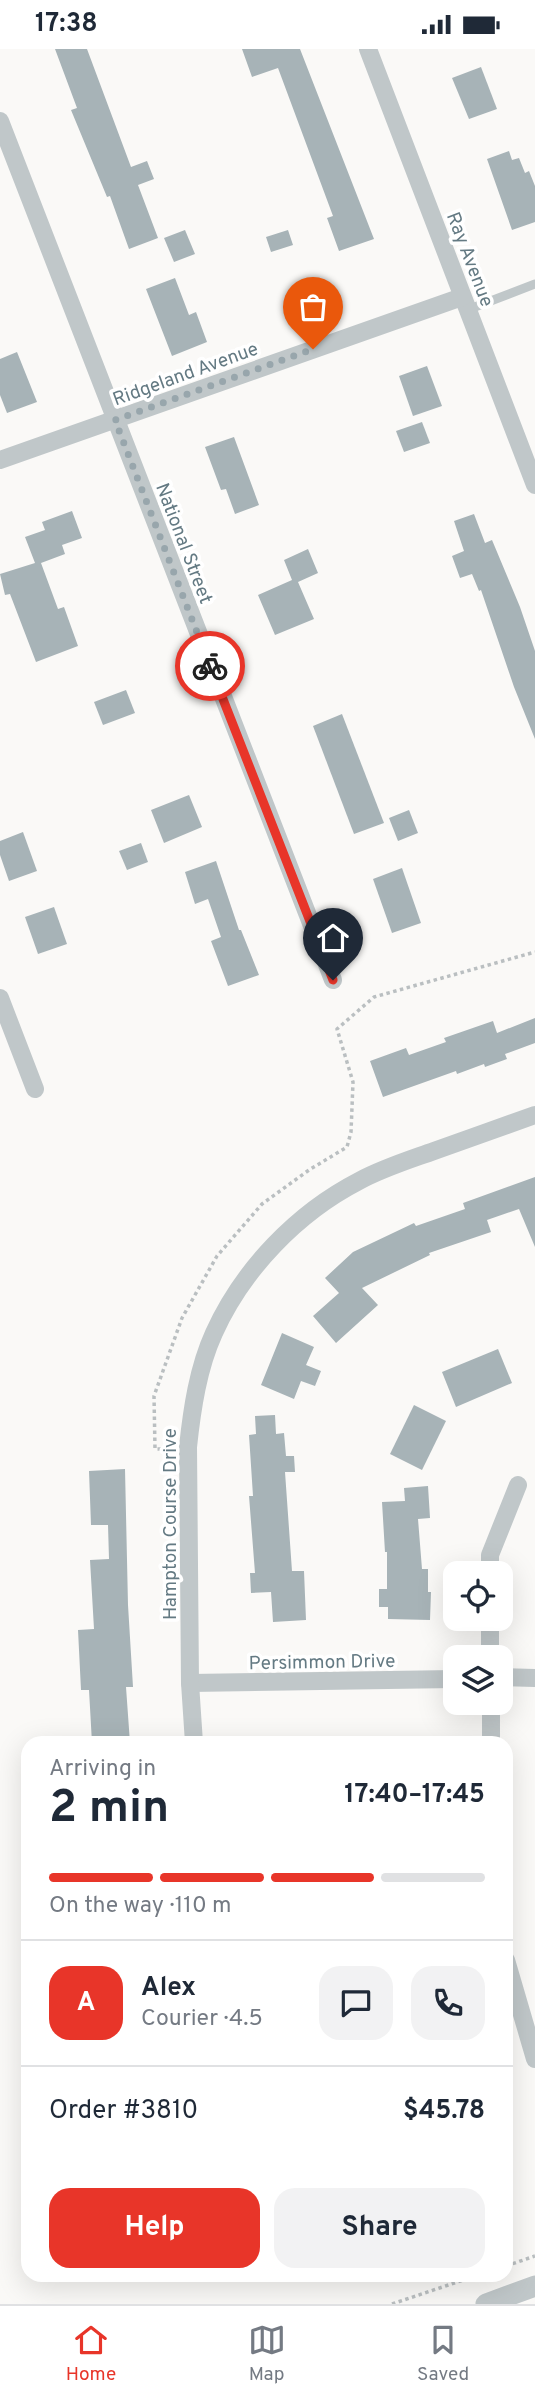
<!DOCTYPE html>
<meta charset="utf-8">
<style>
body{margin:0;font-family:Overpass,sans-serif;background:#f2f2f3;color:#1f2937;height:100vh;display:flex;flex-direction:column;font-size:26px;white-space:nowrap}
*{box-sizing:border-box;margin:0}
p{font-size:23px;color:#747a83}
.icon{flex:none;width:38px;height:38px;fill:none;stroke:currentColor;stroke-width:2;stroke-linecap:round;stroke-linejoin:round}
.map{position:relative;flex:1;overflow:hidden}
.panel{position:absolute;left:21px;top:1687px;width:492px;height:546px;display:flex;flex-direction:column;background:#fff;border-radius:21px;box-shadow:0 7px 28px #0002}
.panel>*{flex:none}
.fabs{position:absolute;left:443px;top:1512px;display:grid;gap:14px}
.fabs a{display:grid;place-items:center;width:70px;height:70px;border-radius:14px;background:#fff;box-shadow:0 7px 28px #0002;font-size:35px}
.pin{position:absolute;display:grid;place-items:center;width:60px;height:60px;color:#fff;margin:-72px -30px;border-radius:50% 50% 50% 0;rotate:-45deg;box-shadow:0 0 7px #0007}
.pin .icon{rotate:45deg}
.courier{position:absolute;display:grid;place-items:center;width:70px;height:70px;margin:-35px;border:5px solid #e83529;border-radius:50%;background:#fff;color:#222;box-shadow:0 2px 9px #0007}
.overview em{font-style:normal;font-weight:700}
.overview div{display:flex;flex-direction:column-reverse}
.overview{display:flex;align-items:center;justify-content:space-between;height:119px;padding:0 28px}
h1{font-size:46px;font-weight:700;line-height:52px}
.bar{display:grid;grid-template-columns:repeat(4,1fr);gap:10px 7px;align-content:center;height:84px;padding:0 28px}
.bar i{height:9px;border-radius:5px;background:#e0e1e3}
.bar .on{background:#e83529}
.bar p{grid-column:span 4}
.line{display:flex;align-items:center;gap:18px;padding:0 28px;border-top:2px solid #e0e1e3}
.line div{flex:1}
.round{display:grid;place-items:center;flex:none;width:74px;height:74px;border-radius:21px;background:#f2f2f3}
.action{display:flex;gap:14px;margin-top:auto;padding:14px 28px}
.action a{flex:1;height:80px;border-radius:21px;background:#e83529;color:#fff;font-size:28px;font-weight:700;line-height:80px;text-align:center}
.action a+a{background:#f2f2f3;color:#1f2937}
.status{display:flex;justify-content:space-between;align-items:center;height:49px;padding:0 35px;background:#fff;direction:ltr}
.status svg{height:19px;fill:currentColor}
.tab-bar{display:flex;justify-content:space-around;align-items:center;height:98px;border-top:2px solid #e0e1e3;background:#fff;font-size:19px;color:#747a83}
.tab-bar a{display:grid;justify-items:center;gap:4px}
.tab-bar .on{color:#e83529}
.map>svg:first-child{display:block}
.building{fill:#a7b3b7}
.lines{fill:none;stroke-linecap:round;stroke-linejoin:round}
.path{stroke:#babfc1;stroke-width:3.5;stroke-dasharray:3.5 3.5;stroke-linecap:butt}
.service{stroke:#c0c7c9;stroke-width:9}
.minor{stroke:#c0c7c9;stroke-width:18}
.tertiary{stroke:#c0c7c9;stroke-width:21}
.done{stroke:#98a6ac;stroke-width:7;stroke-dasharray:0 12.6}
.route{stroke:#e83529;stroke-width:9}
.labels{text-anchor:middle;stroke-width:7;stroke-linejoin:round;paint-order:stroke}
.street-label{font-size:19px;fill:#647a83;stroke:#fff}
</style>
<div class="status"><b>17:38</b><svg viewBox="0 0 49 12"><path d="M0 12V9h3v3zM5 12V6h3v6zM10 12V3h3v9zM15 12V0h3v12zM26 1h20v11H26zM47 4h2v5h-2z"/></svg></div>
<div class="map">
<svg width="535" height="2255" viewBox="0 0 535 2255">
<rect width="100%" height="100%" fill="#faf9f7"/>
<g class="building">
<polygon points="55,0 87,0 131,118 147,112 154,130 138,136 158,189 129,200 110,147 107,148 71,61 77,59"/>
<polygon points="242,0 300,0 374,190 339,202 327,169 333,167 278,19 252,28"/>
<polygon points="481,18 497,60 469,70 452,29"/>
<polygon points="509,102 512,111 519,109 525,124 529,122 535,137 535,173 512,181 487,110"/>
<polygon points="185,181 195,205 174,213 164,189"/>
<polygon points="288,181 293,196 271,203 266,188"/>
<polygon points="175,229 189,266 196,263 207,293 172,307 146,240"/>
<polygon points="17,303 37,353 7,364 0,346 0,310"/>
<polygon points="427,317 442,357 413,367 399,327"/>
<polygon points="422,373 430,394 404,403 396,382"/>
<polygon points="234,388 259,456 235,465 226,440 221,441 205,398"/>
<polygon points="72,462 82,489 62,496 65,505 41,514 58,560 64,558 78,597 36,613 10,545 5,546 0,525 35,514 25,488 45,481 42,473"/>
<polygon points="474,465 485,494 492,491 520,558 535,602 535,690 514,638 481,541 479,542 472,525 460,529 452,507 464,502 454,472"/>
<polygon points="308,500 318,524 298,533 314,570 275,586 258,546 292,531 284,511"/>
<polygon points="126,641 135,664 103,676 94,653"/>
<polygon points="342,665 384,774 354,785 313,677"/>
<polygon points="189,746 202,778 164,794 151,761"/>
<polygon points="409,761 418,784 398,792 389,769"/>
<polygon points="23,783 37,822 9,832 0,806 0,792"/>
<polygon points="141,794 148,813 127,821 119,802"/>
<polygon points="216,812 239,881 241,881 259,926 228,937 211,892 221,888 208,850 195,855 185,823"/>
<polygon points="402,819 421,874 392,884 373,830"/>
<polygon points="54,858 67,895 38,905 25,868"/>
<polygon points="535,969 535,994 505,1005 507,1010 485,1018 484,1015 457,1025 456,1022 383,1048 370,1012 406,999 409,1006 446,993 444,989 493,972 497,984"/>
<polygon points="535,1128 535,1198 519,1160 487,1171 491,1183 429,1204 430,1206 362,1239 378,1256 336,1294 313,1267 339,1244 325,1229 353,1203 414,1174 416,1177 465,1160 463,1154"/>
<polygon points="282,1284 314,1298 306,1316 321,1322 315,1337 301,1332 294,1350 261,1336"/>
<polygon points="498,1300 512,1334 456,1358 442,1323"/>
<polygon points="414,1356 446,1372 422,1421 390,1405"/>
<polygon points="275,1366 276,1385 284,1384 286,1407 294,1407 295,1423 285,1423 292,1522 304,1522 306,1571 273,1573 271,1543 251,1544 250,1524 255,1524 249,1447 253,1447 249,1386 256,1385 255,1367"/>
<polygon points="125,1420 128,1556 133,1638 126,1638 130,1694 92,1694 89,1641 81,1641 78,1581 94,1580 90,1511 109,1510 108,1476 91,1476 89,1422"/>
<polygon points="428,1437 430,1469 418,1470 422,1520 428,1520 428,1543 431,1543 430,1571 388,1570 388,1558 379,1558 379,1540 387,1540 387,1503 385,1503 382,1453 405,1452 404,1439"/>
</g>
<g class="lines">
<g class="path">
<polyline points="168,1400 155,1400 154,1347 182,1269 217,1207 262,1155 309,1121 347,1098 351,1083 353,1033 337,980 374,948 535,903"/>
<polyline points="506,2217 535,2207"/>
<polyline points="392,2255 478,2226"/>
</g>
<polyline class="service" points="467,261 535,235"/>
<g class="minor">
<polyline points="368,0 535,436"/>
<polyline points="0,72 333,931"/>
<polyline points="0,411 462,248"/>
<polyline points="0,949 35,1040"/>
<polyline points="490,1524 490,1506 518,1436"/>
<polyline points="490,1570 490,1608"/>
<polyline points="500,1628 535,1629"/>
<polyline points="190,1634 455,1630"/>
<polyline points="491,1654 491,1694"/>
<path d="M 194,1694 L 190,1634 L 188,1398 C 192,1360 198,1319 214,1284 C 243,1220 297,1164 359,1132 C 383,1119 409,1111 434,1102 C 468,1090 501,1078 535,1066"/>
<polyline points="506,1911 535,2010"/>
</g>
<polyline class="tertiary" points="486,2255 535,2237"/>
</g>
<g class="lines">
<polyline class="done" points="210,617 115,371 313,300"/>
<polyline class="route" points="210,617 333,931"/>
</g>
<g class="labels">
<g class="street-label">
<text transform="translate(471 210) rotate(69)" y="7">Ray Avenue</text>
<text transform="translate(185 324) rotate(-20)" y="7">Ridgeland Avenue</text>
<text transform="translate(185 494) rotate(69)" y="7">National Street</text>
<text transform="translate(169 1475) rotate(-90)" y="7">Hampton Course Drive</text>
<text transform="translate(322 1612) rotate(-1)" y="7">Persimmon Drive</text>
</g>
</g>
</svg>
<div class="fabs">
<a><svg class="icon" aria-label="locate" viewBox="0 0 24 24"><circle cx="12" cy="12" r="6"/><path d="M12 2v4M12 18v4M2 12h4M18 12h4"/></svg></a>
<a><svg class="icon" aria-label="layers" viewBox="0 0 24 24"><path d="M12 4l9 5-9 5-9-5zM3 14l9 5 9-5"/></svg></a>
</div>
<div class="pin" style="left:313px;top:300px;background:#ea580c"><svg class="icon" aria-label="bag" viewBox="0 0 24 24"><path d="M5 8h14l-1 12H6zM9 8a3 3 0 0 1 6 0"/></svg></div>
<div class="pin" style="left:333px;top:931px;background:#1f2937"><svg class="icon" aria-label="home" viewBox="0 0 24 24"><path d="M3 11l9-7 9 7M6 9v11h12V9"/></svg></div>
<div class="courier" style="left:210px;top:617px"><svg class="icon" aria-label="bike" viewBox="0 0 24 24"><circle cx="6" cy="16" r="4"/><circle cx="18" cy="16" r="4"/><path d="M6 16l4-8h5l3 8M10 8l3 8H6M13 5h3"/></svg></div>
<section class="panel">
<div class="overview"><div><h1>2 min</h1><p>Arriving in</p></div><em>17:40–17:45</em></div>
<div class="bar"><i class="on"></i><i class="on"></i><i class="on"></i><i></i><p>On the way · 110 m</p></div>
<div class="line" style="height:126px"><b class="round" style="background:#e83529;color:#fff">A</b><div><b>Alex</b><p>Courier · 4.5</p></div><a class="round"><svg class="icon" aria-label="chat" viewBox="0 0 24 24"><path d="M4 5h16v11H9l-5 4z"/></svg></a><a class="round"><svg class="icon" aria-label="phone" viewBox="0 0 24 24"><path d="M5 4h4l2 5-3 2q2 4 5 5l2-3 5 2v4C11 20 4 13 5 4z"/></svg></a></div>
<div class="line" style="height:91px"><div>Order #3810</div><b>$45.78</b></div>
<div class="action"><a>Help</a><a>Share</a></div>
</section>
</div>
<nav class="tab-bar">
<a class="on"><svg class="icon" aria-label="home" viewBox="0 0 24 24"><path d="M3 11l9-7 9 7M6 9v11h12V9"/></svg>Home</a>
<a><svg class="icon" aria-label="map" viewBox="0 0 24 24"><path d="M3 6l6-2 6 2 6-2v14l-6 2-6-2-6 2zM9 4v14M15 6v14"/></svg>Map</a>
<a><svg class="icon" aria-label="saved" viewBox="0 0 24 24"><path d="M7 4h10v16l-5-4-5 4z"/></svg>Saved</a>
</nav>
